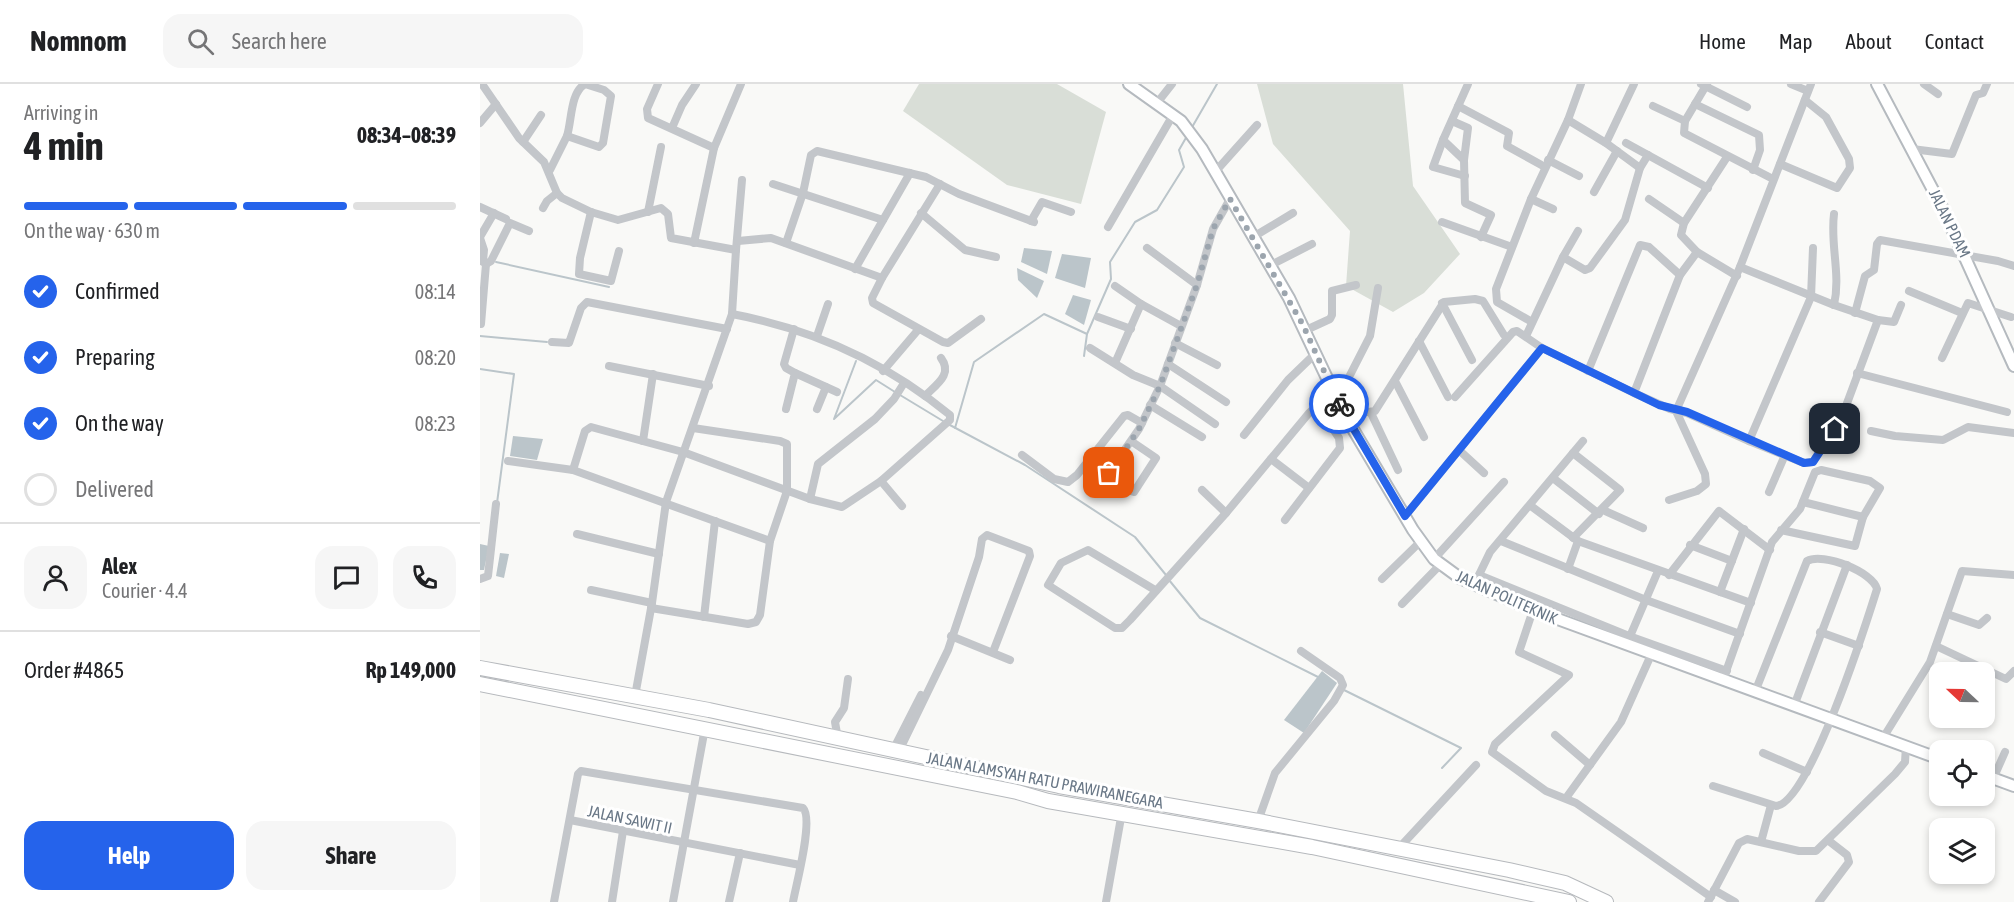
<!DOCTYPE html>
<meta charset="utf-8">
<style>
body{margin:0;font-family:"Asap Condensed",sans-serif;background:#f6f6f6;color:#202124;height:100vh;display:flex;flex-direction:column;font-size:22px;white-space:nowrap}
*{box-sizing:border-box;margin:0}
p{font-size:20px;color:#757577}
.icon{flex:none;width:33px;height:33px;fill:none;stroke:currentColor;stroke-width:2;stroke-linecap:round;stroke-linejoin:round}
.map{position:relative;flex:1;overflow:hidden}
.details{display:flex;flex-direction:column;background:#fff;width:480px}
.details>*{flex:none}
.needle{width:39px;rotate:292deg}
.tools{position:absolute;left:1449px;top:578px;display:grid;gap:12px}
.tools a{display:grid;place-items:center;width:66px;height:66px;border-radius:12px;background:#fff;box-shadow:0 3px 9px #0003;font-size:30px}
.pin{position:absolute;display:grid;place-items:center;width:51px;height:51px;color:#fff;margin:-26px;border-radius:12px;box-shadow:0 3px 9px #0006}
.courier{position:absolute;display:grid;place-items:center;width:60px;height:60px;margin:-30px;border:4px solid #2563eb;border-radius:50%;background:#fff;color:#222;box-shadow:0 2px 8px #0007}
.overview em{font-style:normal;font-weight:700}
.overview div{display:flex;flex-direction:column-reverse}
.overview{display:flex;align-items:center;justify-content:space-between;height:102px;padding:0 24px}
h1{font-size:39px;font-weight:700;line-height:45px}
.bar{display:grid;grid-template-columns:repeat(4,1fr);gap:9px 6px;align-content:center;height:72px;padding:0 24px}
.bar i{height:8px;border-radius:4px;background:#e0e0e0}
.bar .current{background:#2563eb}
.bar p{grid-column:span 4}
.line{display:flex;align-items:center;gap:15px;padding:0 24px;border-top:2px solid #e0e0e0}
.line div{flex:1}
.round{display:grid;place-items:center;flex:none;width:63px;height:63px;border-radius:18px;background:#f6f6f6}
ol{padding:0 24px;list-style:none}
li{display:flex;align-items:center;gap:18px;height:66px}
li p{margin-inline-start:auto}
li .icon{padding:6px;border-radius:50%;background:#2563eb;color:#fff;stroke-width:4}
li:last-child{color:#757577}
li i{width:33px;height:33px;border:3px solid #e0e0e0;border-radius:50%}
.action{display:flex;gap:12px;margin-top:auto;padding:12px 24px}
.action a{flex:1;height:69px;border-radius:18px;background:#2563eb;color:#fff;font-size:24px;font-weight:700;line-height:69px;text-align:center}
.action a+a{background:#f6f6f6;color:#202124}
header{display:flex;align-items:center;gap:36px;box-sizing:border-box;height:84px;padding:0 30px;background:#fff;border-bottom:2px solid #e0e0e0}
header strong{font-size:28px}
nav{display:flex;gap:33px;margin-inline-start:auto;font-size:21px}
.search{width:420px;height:54px;background:#f6f6f6;display:flex;align-items:center;gap:15px;box-sizing:border-box;padding:0 21px;border-radius:18px;color:#757577;font-size:22px}
main{display:flex;flex:1;min-height:0}
.map>svg:first-child{display:block}
.green{fill:#d9ded7}
.water{fill:#bbc5ca}
.lines{fill:none;stroke-linecap:round;stroke-linejoin:round}
.stream{stroke:#bbc5ca;stroke-width:2}
.secondary-casing{stroke:#b5babf;stroke-width:14}
.highway-casing{stroke:#b6b9bd;stroke-width:16}
.street{stroke:#c3c6ca;stroke-width:8}
.secondary{stroke:#fff;stroke-width:10}
.highway{stroke:#fff;stroke-width:14}
.done{stroke:#9ca5ae;stroke-width:6;stroke-dasharray:0 10.8}
.route{stroke:#2563eb;stroke-width:8}
.labels{text-anchor:middle;stroke-width:6;stroke-linejoin:round;paint-order:stroke}
.street-label{font-size:16px;fill:#6a7887;stroke:#fff}
</style>
<header>
<strong>Nomnom</strong>
<div class="search"><svg class="icon" aria-label="search" viewBox="0 0 24 24"><circle cx="10" cy="10" r="6"/><path d="M15 15l6 6"/></svg>Search here</div>
<nav><a>Home</a><a>Map</a><a>About</a><a>Contact</a></nav>
</header>
<main>
<section class="details">
<div class="overview"><div><h1>4 min</h1><p>Arriving in</p></div><em>08:34–08:39</em></div>
<div class="bar"><i class="current"></i><i class="current"></i><i class="current"></i><i></i><p>On the way · 630 m</p></div>
<ol>
<li><svg class="icon" aria-label="check" viewBox="0 0 24 24"><path d="M5 12l5 5 9-10"/></svg>Confirmed<p>08:14</p></li>
<li><svg class="icon" aria-label="check" viewBox="0 0 24 24"><path d="M5 12l5 5 9-10"/></svg>Preparing<p>08:20</p></li>
<li><svg class="icon" aria-label="check" viewBox="0 0 24 24"><path d="M5 12l5 5 9-10"/></svg>On the way<p>08:23</p></li>
<li><i></i>Delivered</li>
</ol>
<div class="line" style="height:108px"><a class="round"><svg class="icon" aria-label="person" viewBox="0 0 24 24"><circle cx="12" cy="8" r="4"/><path d="M4 21q1-7 8-7t8 7"/></svg></a><div><b>Alex</b><p>Courier · 4.4</p></div><a class="round"><svg class="icon" aria-label="chat" viewBox="0 0 24 24"><path d="M4 5h16v11H9l-5 4z"/></svg></a><a class="round"><svg class="icon" aria-label="phone" viewBox="0 0 24 24"><path d="M5 4h4l2 5-3 2q2 4 5 5l2-3 5 2v4C11 20 4 13 5 4z"/></svg></a></div>
<div class="line" style="height:78px"><div>Order #4865</div><b>Rp 149,000</b></div>
<div class="action"><a>Help</a><a>Share</a></div>
</section>
<div class="map">
<svg width="1534" height="818" viewBox="0 0 1534 818">
<rect width="100%" height="100%" fill="#f9f9f7"/>
<g class="green">
<polygon points="439,0 577,0 626,28 601,120 527,101 423,27"/>
<polygon points="777,0 923,0 933,102 980,170 944,209 913,228 866,202 870,147 793,60"/>
</g>
<g class="water">
<polygon points="544,164 572,167 567,190 541,178"/>
<polygon points="582,170 611,174 605,204 575,194"/>
<polygon points="537,184 564,197 557,214 538,196"/>
<polygon points="593,211 611,216 604,241 585,230"/>
<polygon points="33,352 63,355 57,376 30,372"/>
<polygon points="0,460 9,462 4,486 0,486"/>
<polygon points="20,469 29,470 24,494 16,492"/>
<polygon points="842,587 857,599 824,649 804,636"/>
</g>
<g class="lines">
<g class="stream">
<polyline points="711,45 737,0"/>
<polyline points="16,178 129,203"/>
<polyline points="0,252 67,258"/>
<polyline points="604,272 607,250 631,195 630,178 655,138 677,126 704,83 699,66 707,52"/>
<polyline points="376,277 354,335 396,296 415,308"/>
<polyline points="0,285 34,290 17,419"/>
<polyline points="420,311 463,337"/>
<polyline points="468,340 545,381 655,453 686,491"/>
<polyline points="475,344 494,278 564,230 607,250"/>
<polyline points="689,496 720,534 840,594"/>
<polyline points="864,606 981,664 962,684"/>
</g>
<defs>
<g id="secondary">
<polyline points="649,0 701,37 722,65 809,214 864,330 933,446 954,475 980,494 1053,526 1460,675"/>
<polyline points="1397,0 1463,125 1534,282"/>
<polyline points="1504,691 1534,702"/>
</g>
<g id="highway">
<polyline points="0,584 229,626 579,702 778,737 1029,786 1085,799 1126,818"/>
<polyline points="0,600 537,708 568,717 832,763 1089,818"/>
</g>
</defs>
<use href="#secondary" class="secondary-casing"/>
<use href="#highway" class="highway-casing"/>
<g class="street">
<polyline points="2,0 39,54 64,78 77,109 82,114 111,128 138,136 181,124 188,130 191,154 256,166 262,96"/>
<path d="M 105,0 L 124,6 L 131,12 L 123,59 L 119,63 L 87,52 C 92,36 90,9 105,0 Z"/>
<polyline points="178,0 167,25 168,34 234,64"/>
<polyline points="988,0 963,56 984,76 985,119 1011,131 1001,153"/>
<polyline points="1221,0 1267,23"/>
<polyline points="1227,0 1205,37 1204,49 1293,95"/>
<polyline points="1311,0 1328,7"/>
<polyline points="1444,0 1458,10"/>
<polyline points="677,19 692,0"/>
<polyline points="1215,20 1279,51 1280,66 1273,86"/>
<polyline points="978,22 1029,49 1027,62 1065,83"/>
<polyline points="1173,22 1205,37"/>
<polyline points="1088,36 1126,59 1160,84"/>
<polyline points="972,37 988,44 984,76"/>
<polyline points="0,39 16,20"/>
<polyline points="192,44 202,21 216,0"/>
<polyline points="963,56 953,83 985,92"/>
<polyline points="43,58 61,31"/>
<polyline points="1126,59 1154,0"/>
<polyline points="1146,59 1228,104"/>
<polyline points="1432,65 1472,70 1496,11 1503,9 1507,0"/>
<polyline points="1247,73 1204,139 1201,151 1217,168 1257,192"/>
<polyline points="1068,76 1099,92"/>
<polyline points="1300,80 1357,104 1370,84 1369,75 1346,33 1325,16"/>
<polyline points="70,86 87,52"/>
<polyline points="735,88 777,41"/>
<polyline points="293,100 403,136"/>
<polyline points="1114,108 1137,67"/>
<polyline points="1051,115 1073,125"/>
<polyline points="1169,115 1204,139"/>
<polyline points="0,123 26,135"/>
<polyline points="63,124 67,117 77,109"/>
<polyline points="111,128 100,174 99,190 131,197 139,167"/>
<polyline points="168,128 181,63"/>
<polyline points="441,129 485,166 516,173"/>
<path d="M 1354,130 C 1350,161 1361,190 1354,221"/>
<polyline points="551,137 562,118 591,128"/>
<polyline points="962,138 1032,163"/>
<polyline points="628,143 693,31"/>
<polyline points="0,153 14,129"/>
<polyline points="773,153 813,129"/>
<polyline points="0,154 4,166 3,177"/>
<polyline points="258,157 291,154 402,194 460,100"/>
<polyline points="214,159 234,64 261,0"/>
<polyline points="306,159 323,109 331,71 337,67 446,93 479,110 554,138"/>
<polyline points="667,164 717,201"/>
<polyline points="1083,173 1105,186 1110,184 1145,136 1160,84 1168,71"/>
<polyline points="0,176 6,180 1,240"/>
<polyline points="6,180 11,177 30,139 49,147"/>
<polyline points="791,181 832,160"/>
<polyline points="1260,183 1354,221 1398,236 1363,330 1333,378 1324,379 1269,357"/>
<polyline points="375,185 430,89"/>
<polyline points="402,194 392,214 393,219 463,258 468,259 501,235"/>
<polyline points="635,202 661,220 701,242"/>
<polyline points="1429,207 1482,229"/>
<polyline points="962,219 992,276"/>
<polyline points="1375,229 1385,192 1394,186 1397,160 1400,156 1518,177 1534,182"/>
<polyline points="618,233 651,245"/>
<polyline points="1398,236 1414,238 1421,221"/>
<polyline points="1052,238 1017,218 1016,205 1051,115 1088,36 1101,0"/>
<polyline points="826,246 850,235 852,231 852,207 876,201"/>
<polyline points="337,252 348,220"/>
<polyline points="1046,252 1083,173 1098,147"/>
<polyline points="939,257 968,313"/>
<polyline points="72,258 89,259 101,224 107,218 247,245"/>
<polyline points="695,259 737,281"/>
<polyline points="610,264 653,291 680,302 735,340"/>
<polyline points="1462,274 1488,219 1531,233"/>
<polyline points="635,279 661,220"/>
<polyline points="688,280 746,318"/>
<polyline points="129,282 229,302"/>
<polyline points="403,287 438,246"/>
<polyline points="1108,287 1160,161 1169,163 1200,191"/>
<polyline points="315,289 357,308"/>
<polyline points="1377,289 1527,328"/>
<polyline points="915,297 944,353"/>
<polyline points="1154,309 1200,191 1217,168"/>
<path d="M 445,312 C 457,300 473,290 461,274"/>
<polyline points="975,313 1033,248 1037,247 1062,264 1154,309 1190,325 1207,329 1269,357 1331,213 1333,164"/>
<polyline points="857,317 888,328 895,327 964,218 995,215 1003,217 1024,251"/>
<polyline points="670,321 722,353"/>
<polyline points="306,325 315,289 306,284 304,280 314,245"/>
<polyline points="337,325 346,303"/>
<polyline points="891,329 918,386"/>
<polyline points="1391,347 1415,352 1463,356 1488,343 1534,349"/>
<polyline points="764,351 808,296 836,269"/>
<polyline points="163,357 173,290"/>
<polyline points="651,357 676,374 654,408 647,406 630,392 630,387 659,345 680,302 717,201 733,145 750,115"/>
<polyline points="980,367 1004,389"/>
<polyline points="542,371 574,395 588,398 597,391 644,332 648,331 662,339"/>
<polyline points="791,375 829,404"/>
<polyline points="28,377 93,386 290,457"/>
<path d="M 93,386 L 105,347 L 111,343 L 203,368 L 330,415 L 362,423 L 401,397 L 470,336 L 470,331 C 407,279 332,245 252,230"/>
<polyline points="1073,394 1119,430"/>
<polyline points="401,397 422,422"/>
<polyline points="722,406 746,429"/>
<polyline points="1289,408 1305,371"/>
<polyline points="330,415 338,380 395,335 414,315 424,299"/>
<polyline points="1189,416 1217,407 1226,400 1225,390 1196,327 1260,183 1331,0"/>
<polyline points="1323,418 1383,433"/>
<polyline points="1051,422 1098,457 1271,519"/>
<polyline points="1123,426 1163,444"/>
<polyline points="925,432 1062,264"/>
<polyline points="805,436 860,364 859,354 837,321"/>
<polyline points="97,450 179,470"/>
<polyline points="1093,454 1140,406 1093,369"/>
<polyline points="1021,457 1166,516 1260,550"/>
<polyline points="1210,461 1252,477"/>
<polyline points="954,475 1024,398"/>
<polyline points="1088,485 1098,457"/>
<polyline points="999,491 1149,552 1247,587"/>
<polyline points="1189,491 1239,427 1290,466"/>
<polyline points="0,495 8,492 16,420"/>
<polyline points="902,495 941,457"/>
<polyline points="997,495 1010,468 1103,357"/>
<polyline points="111,506 172,519"/>
<polyline points="675,506 608,466 581,479 568,501 635,544 642,544 650,536 746,429 829,329 868,295 890,252 898,204"/>
<polyline points="1240,508 1264,445"/>
<polyline points="922,520 960,481"/>
<polyline points="171,524 268,540 276,538 280,531 290,457 307,407 307,360 300,357 213,344"/>
<polyline points="1053,526 1039,568 1089,591 1015,660 1012,668 1066,707 1096,719 1231,813"/>
<polyline points="1467,530 1499,541 1507,534"/>
<polyline points="224,533 235,437"/>
<polyline points="1340,548 1379,562"/>
<polyline points="471,552 530,576"/>
<polyline points="1148,557 1178,487"/>
<polyline points="1456,562 1526,595 1534,587"/>
<polyline points="1243,596 1292,458 1320,425 1335,388 1341,386 1390,397 1400,404 1383,433 1375,462 1301,446"/>
<polyline points="155,612 172,519 186,418 252,230 256,166"/>
<polyline points="1314,622 1367,481"/>
<polyline points="1075,651 1110,681"/>
<polyline points="1403,654 1450,578 1482,487 1534,491"/>
<polyline points="358,655 355,638 364,624 368,595"/>
<polyline points="413,666 441,611"/>
<polyline points="419,667 468,566 499,473 502,455 507,451 549,467 550,472 513,568"/>
<polyline points="1283,669 1327,688"/>
<polyline points="1513,695 1525,668"/>
<path d="M 1233,702 L 1296,722 C 1329,720 1386,540 1397,505 C 1393,488 1343,468 1327,477 L 1275,608"/>
<polyline points="1086,714 1141,638 1171,571"/>
<polyline points="90,736 320,781"/>
<polyline points="778,737 795,689 854,617 863,601 860,594 821,567"/>
<polyline points="1281,758 1291,721"/>
<polyline points="919,764 996,681"/>
<polyline points="1234,806 1255,818"/>
<path d="M 74,818 L 98,690 L 101,687 L 323,724 C 334,735 316,801 313,818"/>
<polyline points="132,818 143,747"/>
<polyline points="193,818 225,644"/>
<polyline points="249,818 260,769"/>
<polyline points="626,818 642,728"/>
<polyline points="1228,818 1259,759 1267,755 1319,767 1336,767 1415,690 1425,678 1426,662"/>
<polyline points="1339,818 1369,778 1367,771 1349,757"/>
</g>
<use href="#secondary" class="secondary"/>
<use href="#highway" class="highway"/>
</g>
<g class="lines">
<polyline class="done" points="629,389 659,345 680,302 717,201 733,145 750,115 823,241 859,320"/>
<polyline class="route" points="859,320 925,432 1062,264 1179,321 1207,328 1324,379 1333,378 1355,345"/>
</g>
<g class="labels">
<g class="street-label">
<text transform="translate(1470 139) rotate(64)" y="6">JALAN PDAM</text>
<text transform="translate(1027 513) rotate(24)" y="6">JALAN POLITEKNIK</text>
<text transform="translate(565 696) rotate(11)" y="6">JALAN ALAMSYAH RATU PRAWIRANEGARA</text>
<text transform="translate(150 735) rotate(12)" y="6">JALAN SAWIT II</text>
</g>
</g>
</svg>
<div class="tools">
<a><svg class="needle" viewBox="-14 -14 28 28"><path d="M0-13l5 13h-10z" fill="#e53935"/><path d="M0 13l5-13h-10z" fill="#757577"/></svg></a>
<a><svg class="icon" aria-label="locate" viewBox="0 0 24 24"><circle cx="12" cy="12" r="6"/><path d="M12 2v4M12 18v4M2 12h4M18 12h4"/></svg></a>
<a><svg class="icon" aria-label="layers" viewBox="0 0 24 24"><path d="M12 4l9 5-9 5-9-5zM3 14l9 5 9-5"/></svg></a>
</div>
<div class="pin" style="left:629px;top:389px;background:#ea580c"><svg class="icon" aria-label="bag" viewBox="0 0 24 24"><path d="M5 8h14l-1 12H6zM9 8a3 3 0 0 1 6 0"/></svg></div>
<div class="pin" style="left:1355px;top:345px;background:#1f2937"><svg class="icon" aria-label="home" viewBox="0 0 24 24"><path d="M3 11l9-7 9 7M6 9v11h12V9"/></svg></div>
<div class="courier" style="left:859px;top:320px"><svg class="icon" aria-label="bike" viewBox="0 0 24 24"><circle cx="6" cy="16" r="4"/><circle cx="18" cy="16" r="4"/><path d="M6 16l4-8h5l3 8M10 8l3 8H6M13 5h3"/></svg></div>
</div>
</main>
